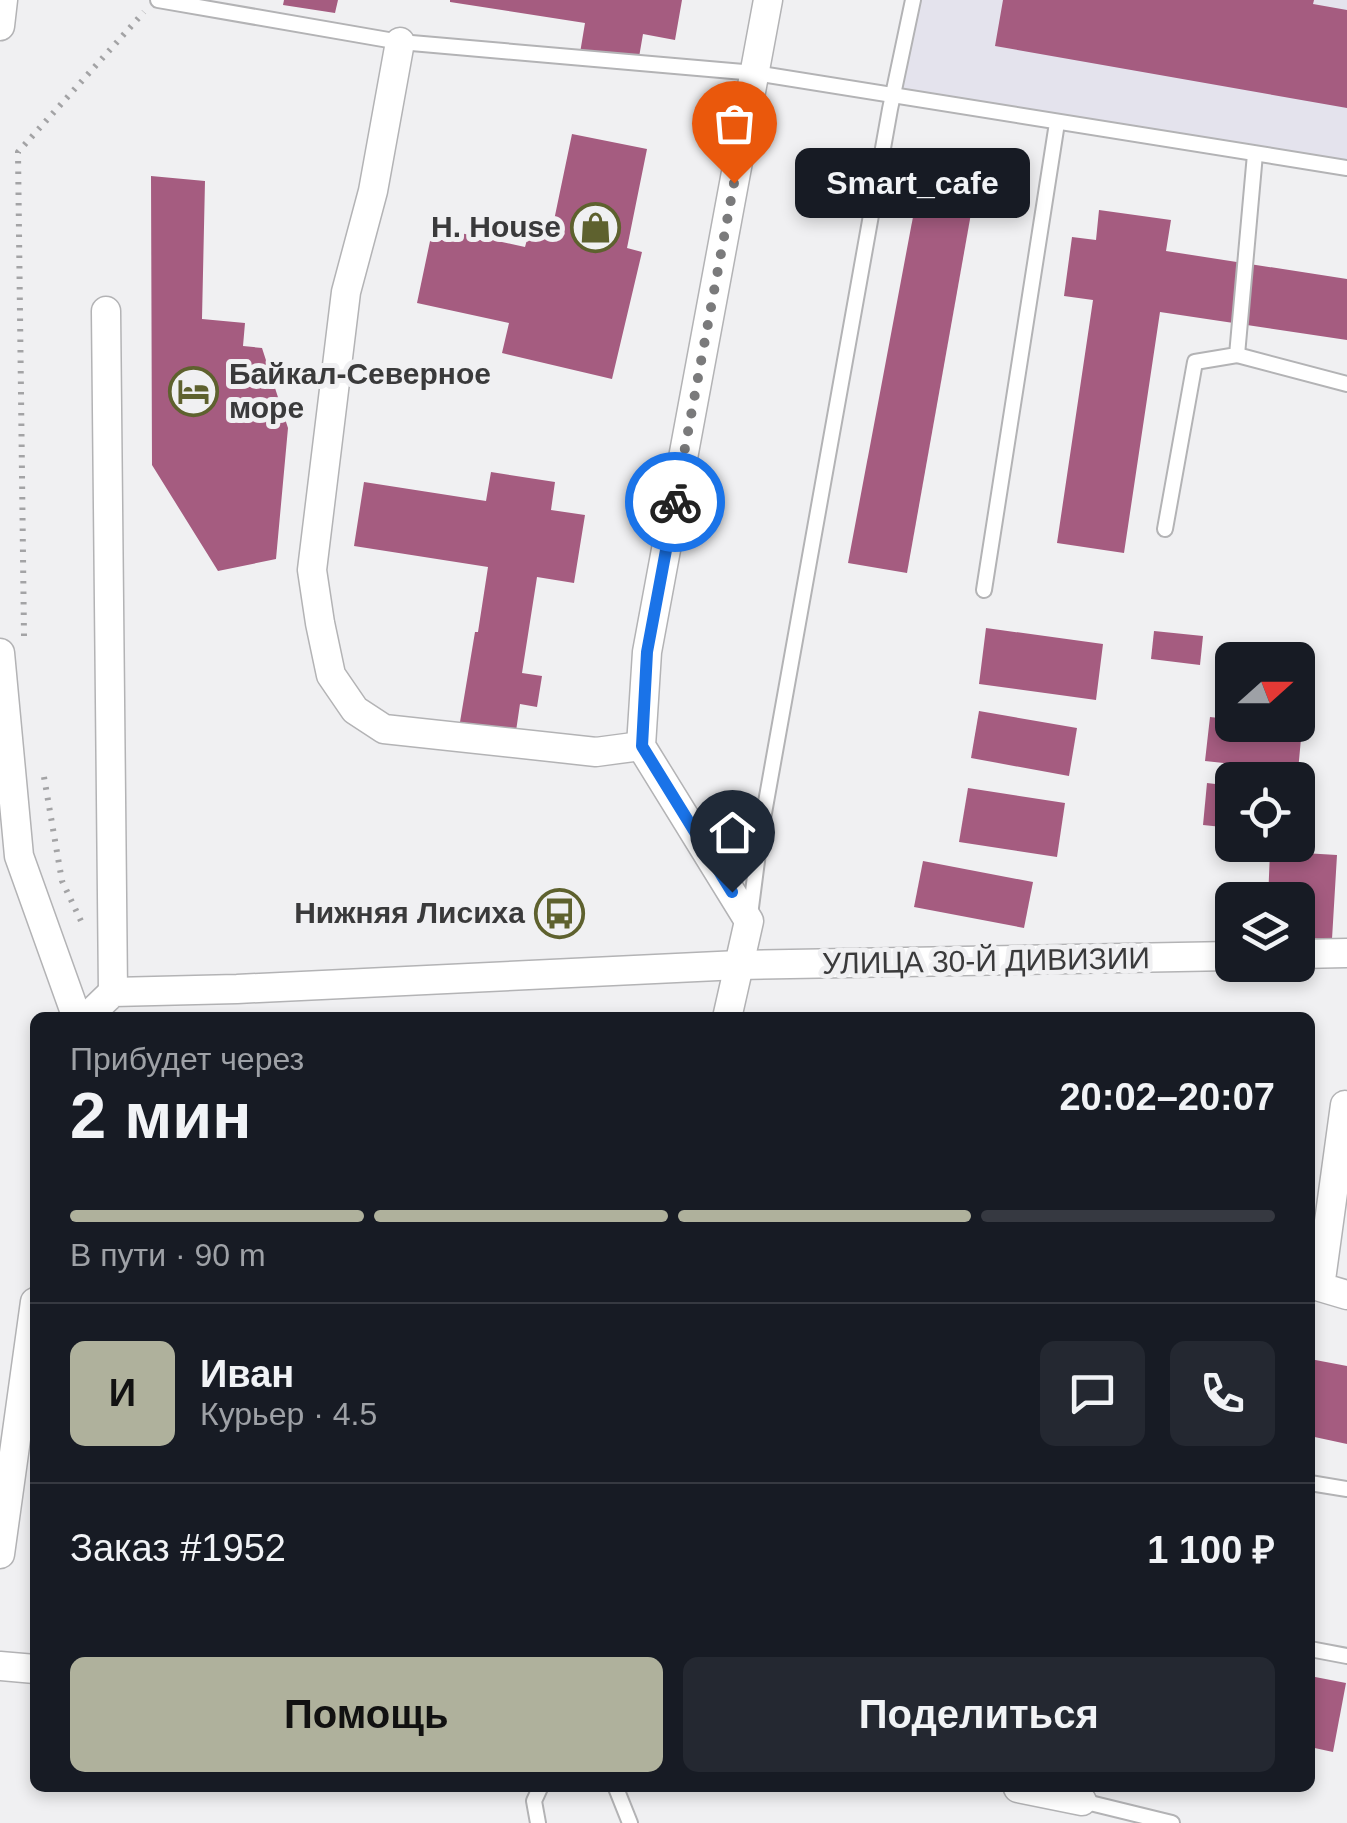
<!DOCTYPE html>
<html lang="ru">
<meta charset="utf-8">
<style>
body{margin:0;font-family:Helvetica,sans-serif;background:#242831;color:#f1f3f6;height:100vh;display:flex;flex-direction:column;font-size:38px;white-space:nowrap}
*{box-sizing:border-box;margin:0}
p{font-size:32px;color:#9ea1a6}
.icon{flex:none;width:55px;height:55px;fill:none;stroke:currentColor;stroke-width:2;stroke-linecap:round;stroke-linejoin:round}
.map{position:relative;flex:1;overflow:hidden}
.side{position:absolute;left:30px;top:1012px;width:1285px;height:780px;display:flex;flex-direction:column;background:#171b24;border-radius:15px;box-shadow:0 5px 15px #0003}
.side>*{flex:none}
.needle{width:65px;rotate:69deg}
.fabs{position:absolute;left:1215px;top:642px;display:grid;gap:20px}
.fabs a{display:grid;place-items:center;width:100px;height:100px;border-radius:15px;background:#171b24;box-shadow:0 5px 15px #0003;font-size:50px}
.pin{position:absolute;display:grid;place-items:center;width:85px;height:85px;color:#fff;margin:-102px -42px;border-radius:50% 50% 50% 0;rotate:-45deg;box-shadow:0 0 10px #0007}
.pin .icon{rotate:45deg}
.courier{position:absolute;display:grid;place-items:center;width:100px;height:100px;margin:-50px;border:8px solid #1a73e8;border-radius:50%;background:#fff;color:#222;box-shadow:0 2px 12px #0007}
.bubble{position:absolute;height:70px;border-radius:15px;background:#171b24;box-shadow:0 5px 15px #0003;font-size:32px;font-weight:800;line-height:70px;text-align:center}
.summary em{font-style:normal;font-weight:800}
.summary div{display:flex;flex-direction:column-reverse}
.summary{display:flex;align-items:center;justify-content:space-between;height:170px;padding:0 40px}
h1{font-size:65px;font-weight:800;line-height:75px}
.bar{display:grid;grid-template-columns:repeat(4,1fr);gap:15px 10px;align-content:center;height:120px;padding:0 40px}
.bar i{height:12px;border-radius:8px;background:#363941}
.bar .active{background:#afb19c}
.bar p{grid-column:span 4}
.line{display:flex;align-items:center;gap:25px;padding:0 40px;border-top:2px solid #363941}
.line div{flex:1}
.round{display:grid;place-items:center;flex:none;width:105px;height:105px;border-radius:15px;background:#242831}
.primary-button{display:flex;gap:20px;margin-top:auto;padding:20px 40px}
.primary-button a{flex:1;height:115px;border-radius:15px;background:#afb19c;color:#111;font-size:40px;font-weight:800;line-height:115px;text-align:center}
.primary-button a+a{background:#242831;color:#f1f3f6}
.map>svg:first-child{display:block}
.built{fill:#e4e3ed}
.building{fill:#a55c80}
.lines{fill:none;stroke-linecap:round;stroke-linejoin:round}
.service-casing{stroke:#b3b3b5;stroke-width:18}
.minor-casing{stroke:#b3b3b5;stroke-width:31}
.path{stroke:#a3a3a5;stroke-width:6;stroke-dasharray:2.5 8;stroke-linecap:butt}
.service{stroke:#fff;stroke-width:14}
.minor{stroke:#fff;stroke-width:28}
.done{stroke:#7a7a7b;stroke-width:10;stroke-dasharray:0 18}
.route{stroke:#1a73e8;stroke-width:12}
.labels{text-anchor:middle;stroke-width:10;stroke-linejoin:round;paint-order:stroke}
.poi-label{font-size:30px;font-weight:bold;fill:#3a3a3b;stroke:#f0f0f2;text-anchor:end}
.street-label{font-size:30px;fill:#3a3a3b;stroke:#f0f0f2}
</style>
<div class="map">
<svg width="1347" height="1823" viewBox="0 0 1347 1823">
<rect width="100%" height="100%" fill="#f0f0f2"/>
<polygon class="built" points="912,0 1347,0 1347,170 892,97"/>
<g class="building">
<polygon points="284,0 338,0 335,13 283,5"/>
<polygon points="450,0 682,0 675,40 643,34 638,63 580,53 585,23 450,2"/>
<polygon points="1003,0 1314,0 1313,4 1347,10 1347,108 995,46"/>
<polygon points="572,134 647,149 627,248 642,252 612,379 502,353 509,323 417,303 433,227 525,247 531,225 552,230"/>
<polygon points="925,153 980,163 907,573 848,563"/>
<polygon points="151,176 205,181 202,319 245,323 243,346 262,348 288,428 276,559 218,571 152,465"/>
<polygon points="1099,210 1171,220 1166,251 1347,279 1347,340 1160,312 1124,553 1057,543 1093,300 1064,296 1072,237 1096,240"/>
<polygon points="491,472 555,482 551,510 585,515 574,583 537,577 522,673 542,676 537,707 520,704 516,731 460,722 475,632 478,632 488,567 354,546 364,482 486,501"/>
<polygon points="986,628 1103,644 1096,700 979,684"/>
<polygon points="1154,631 1203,636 1200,665 1151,659"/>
<polygon points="1230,700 1232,700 1232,725 1276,725 1302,728 1298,771 1205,761 1210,717 1228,719"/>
<polygon points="979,711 1077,728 1069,776 971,758"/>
<polygon points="1207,783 1232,786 1232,828 1203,825"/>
<polygon points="968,788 1065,803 1057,857 959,842"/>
<polygon points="1270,851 1337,855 1332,939 1298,937 1298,900 1268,900"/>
<polygon points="923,861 1033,882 1024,928 914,907"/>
<polygon points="1310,1359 1347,1366 1347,1444 1310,1436"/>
<polygon points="1310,1676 1346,1683 1333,1752 1310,1747"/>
</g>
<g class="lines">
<defs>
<g id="service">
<polyline points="158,0 400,42 755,73 1347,168"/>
<polyline points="1237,355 1347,384"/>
<polyline points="1165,529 1195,362 1237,355 1255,154"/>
<polyline points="984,590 1057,123"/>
<polyline points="750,915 761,830 890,109 913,0"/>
<polyline points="1310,1483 1347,1489"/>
<polyline points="1310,1649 1347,1656"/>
<polyline points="616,1788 630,1823"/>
<polyline points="1082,1801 1172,1823"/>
<polyline points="538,1823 534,1801 540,1788"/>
</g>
<g id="minor">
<polyline points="0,26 3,0"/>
<polyline points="400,42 373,191 346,292 312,570 320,623 331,675 355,710 384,729 596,752 641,746"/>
<polyline points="106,311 113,992"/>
<polyline points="0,653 19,856 77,1018"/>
<polyline points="1298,954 1347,953"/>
<polyline points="86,1018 113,992 237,989 739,965 1232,956"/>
<polyline points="727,1018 749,921 641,746 647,652 768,0"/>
<polyline points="1345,1105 1320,1287 1347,1295"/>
<polyline points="0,1554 35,1302"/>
<polyline points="0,1666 35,1669"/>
<polyline points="1018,1788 1082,1801"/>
</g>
</defs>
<use href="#service" class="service-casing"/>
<use href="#minor" class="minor-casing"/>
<g class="path">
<polyline points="24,636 18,152 144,12"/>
<polyline points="44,777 62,881 82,923"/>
<polyline points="764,1790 765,1788"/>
</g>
<use href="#service" class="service"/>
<use href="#minor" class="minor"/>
</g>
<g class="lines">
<polyline class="done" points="675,502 734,183"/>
<polyline class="route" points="675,502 647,652 642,746 732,892"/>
</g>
<defs>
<symbol id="shop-ring" viewBox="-11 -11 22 22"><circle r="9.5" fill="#f0f0f2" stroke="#5e612e" stroke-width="1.5"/><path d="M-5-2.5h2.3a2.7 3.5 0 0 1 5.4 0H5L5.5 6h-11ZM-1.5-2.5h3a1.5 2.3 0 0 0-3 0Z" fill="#5e612e"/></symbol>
<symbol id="hotel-ring" viewBox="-11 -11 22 22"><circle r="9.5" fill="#f0f0f2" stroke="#5e612e" stroke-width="1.5"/><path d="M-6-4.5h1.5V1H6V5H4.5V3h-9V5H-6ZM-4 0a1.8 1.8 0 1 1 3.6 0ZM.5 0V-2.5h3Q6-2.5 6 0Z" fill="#5e612e"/></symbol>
<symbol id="bus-ring" viewBox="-11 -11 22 22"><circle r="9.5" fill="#f0f0f2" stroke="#5e612e" stroke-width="1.5"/><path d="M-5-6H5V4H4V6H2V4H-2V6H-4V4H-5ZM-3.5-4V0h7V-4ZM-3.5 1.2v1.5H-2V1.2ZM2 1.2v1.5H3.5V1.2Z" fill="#5e612e"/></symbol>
</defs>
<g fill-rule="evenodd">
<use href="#shop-ring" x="568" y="200" width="55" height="55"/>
<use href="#hotel-ring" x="166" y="364" width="55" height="55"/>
<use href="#bus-ring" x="532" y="886" width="55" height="55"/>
</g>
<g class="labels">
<g class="poi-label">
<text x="561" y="237">H. House</text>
<text x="229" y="384" text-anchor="start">Байкал-Северное<tspan x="229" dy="34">море</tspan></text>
<text x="525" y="923">Нижняя Лисиха</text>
</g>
<g class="street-label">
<text transform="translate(986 961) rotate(-1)" y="10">УЛИЦА 30-Й ДИВИЗИИ</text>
</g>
</g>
</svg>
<div class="fabs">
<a><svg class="needle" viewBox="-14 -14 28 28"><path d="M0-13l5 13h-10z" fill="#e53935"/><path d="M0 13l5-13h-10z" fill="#9ea1a6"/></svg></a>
<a><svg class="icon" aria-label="locate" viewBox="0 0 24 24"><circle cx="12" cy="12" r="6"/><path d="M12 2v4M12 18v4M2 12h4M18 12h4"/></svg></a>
<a><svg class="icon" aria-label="layers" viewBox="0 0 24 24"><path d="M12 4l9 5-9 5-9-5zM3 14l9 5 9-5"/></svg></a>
</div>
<div class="pin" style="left:734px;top:183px;background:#ea580c"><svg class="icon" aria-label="bag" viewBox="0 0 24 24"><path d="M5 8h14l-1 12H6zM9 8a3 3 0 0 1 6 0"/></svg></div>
<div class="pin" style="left:732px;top:892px;background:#1f2937"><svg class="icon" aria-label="home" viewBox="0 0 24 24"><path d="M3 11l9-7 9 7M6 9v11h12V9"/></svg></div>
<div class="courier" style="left:675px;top:502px"><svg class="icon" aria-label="bike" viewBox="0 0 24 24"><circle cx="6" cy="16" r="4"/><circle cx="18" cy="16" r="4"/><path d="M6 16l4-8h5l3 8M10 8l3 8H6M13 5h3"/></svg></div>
<div class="bubble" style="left:795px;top:148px;width:235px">Smart_cafe</div>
<section class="side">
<div class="summary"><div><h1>2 мин</h1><p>Прибудет через</p></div><em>20:02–20:07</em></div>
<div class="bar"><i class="active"></i><i class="active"></i><i class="active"></i><i></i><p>В пути · 90 m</p></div>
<div class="line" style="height:180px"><b class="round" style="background:#afb19c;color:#111">И</b><div><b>Иван</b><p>Курьер · 4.5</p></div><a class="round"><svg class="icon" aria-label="chat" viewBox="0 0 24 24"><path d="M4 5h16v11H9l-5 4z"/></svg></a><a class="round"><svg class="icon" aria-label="phone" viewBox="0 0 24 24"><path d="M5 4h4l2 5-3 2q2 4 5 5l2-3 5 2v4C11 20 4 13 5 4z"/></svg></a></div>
<div class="line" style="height:130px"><div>Заказ #1952</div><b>1 100 ₽</b></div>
<div class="primary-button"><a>Помощь</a><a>Поделиться</a></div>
</section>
</div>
